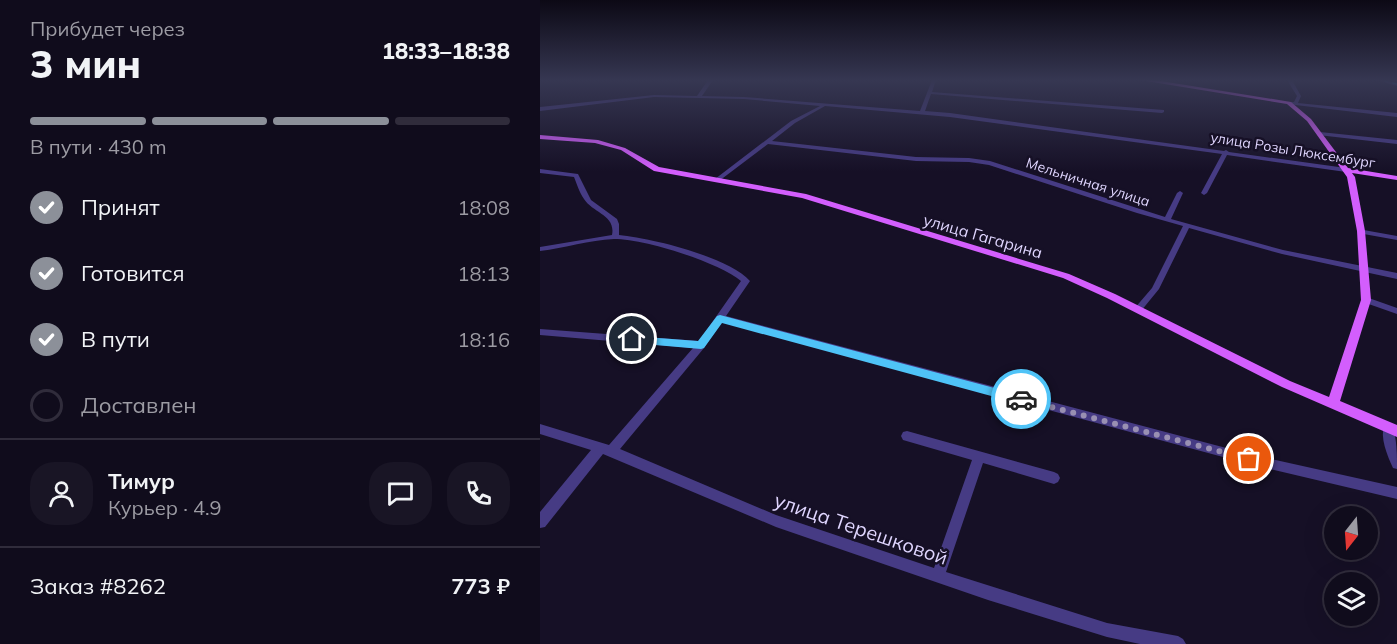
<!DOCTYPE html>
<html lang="ru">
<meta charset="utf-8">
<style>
body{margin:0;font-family:Mulish,sans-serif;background:#191525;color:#f1f3f6;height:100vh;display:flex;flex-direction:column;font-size:22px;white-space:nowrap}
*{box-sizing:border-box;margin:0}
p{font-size:20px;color:#9c9ba3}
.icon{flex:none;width:33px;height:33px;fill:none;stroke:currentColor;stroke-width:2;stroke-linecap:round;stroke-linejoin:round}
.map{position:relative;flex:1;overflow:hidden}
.drawer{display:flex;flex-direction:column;background:#100c1c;width:540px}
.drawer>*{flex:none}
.needle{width:39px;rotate:197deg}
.fabs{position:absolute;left:784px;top:506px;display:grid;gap:12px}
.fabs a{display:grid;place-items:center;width:54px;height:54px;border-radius:50%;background:#100c1c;box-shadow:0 6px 24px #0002,0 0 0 2px #302c3b;font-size:30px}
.pin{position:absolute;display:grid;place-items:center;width:51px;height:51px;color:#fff;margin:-26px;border:3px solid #fff;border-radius:50%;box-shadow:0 2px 6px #0007}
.courier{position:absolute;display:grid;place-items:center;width:60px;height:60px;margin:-30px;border:4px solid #4fc3f7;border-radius:50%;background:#fff;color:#222;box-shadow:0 2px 8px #0007}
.overview em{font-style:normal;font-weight:800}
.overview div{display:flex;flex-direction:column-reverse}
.overview{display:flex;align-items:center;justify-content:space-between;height:102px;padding:0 30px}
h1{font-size:39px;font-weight:800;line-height:45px}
.bar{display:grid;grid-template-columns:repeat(4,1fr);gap:9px 6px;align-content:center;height:72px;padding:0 30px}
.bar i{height:8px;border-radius:4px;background:#302c3b}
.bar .selected{background:#8c9099}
.bar p{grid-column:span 4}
.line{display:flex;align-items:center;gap:15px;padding:0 30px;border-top:2px solid #302c3b}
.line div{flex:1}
.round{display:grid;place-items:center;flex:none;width:63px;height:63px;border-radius:24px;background:#191525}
ol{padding:0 30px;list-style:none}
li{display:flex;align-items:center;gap:18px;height:66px}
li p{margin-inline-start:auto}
li .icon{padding:6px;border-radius:50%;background:#8c9099;color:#fff;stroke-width:4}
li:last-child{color:#9c9ba3}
li i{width:33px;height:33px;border:3px solid #302c3b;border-radius:50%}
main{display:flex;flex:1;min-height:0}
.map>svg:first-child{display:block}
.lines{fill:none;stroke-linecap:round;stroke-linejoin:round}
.minor{fill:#463b84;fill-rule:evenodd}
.major{fill:#d35efd;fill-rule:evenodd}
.rail{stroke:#04c7fb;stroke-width:1.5;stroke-dasharray:5 4.5;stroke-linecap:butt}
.route{fill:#4fc3f7}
.done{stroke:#9990b2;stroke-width:6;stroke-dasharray:0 10.8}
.labels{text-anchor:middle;stroke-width:5;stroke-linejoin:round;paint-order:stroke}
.far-street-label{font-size:14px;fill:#dfd5fe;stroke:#161026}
.street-label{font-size:16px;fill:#dfd5fe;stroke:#161026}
.near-street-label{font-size:20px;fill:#dfd5fe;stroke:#161026}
</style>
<main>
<section class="drawer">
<div class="overview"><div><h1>3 мин</h1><p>Прибудет через</p></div><em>18:33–18:38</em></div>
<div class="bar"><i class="selected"></i><i class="selected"></i><i class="selected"></i><i></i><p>В пути · 430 m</p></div>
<ol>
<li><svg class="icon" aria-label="check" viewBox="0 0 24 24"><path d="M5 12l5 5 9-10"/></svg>Принят<p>18:08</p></li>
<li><svg class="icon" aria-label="check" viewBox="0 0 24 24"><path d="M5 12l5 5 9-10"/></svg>Готовится<p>18:13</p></li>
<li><svg class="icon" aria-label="check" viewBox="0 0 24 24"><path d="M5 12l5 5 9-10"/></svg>В пути<p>18:16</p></li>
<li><i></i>Доставлен</li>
</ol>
<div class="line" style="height:108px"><a class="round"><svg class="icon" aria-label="person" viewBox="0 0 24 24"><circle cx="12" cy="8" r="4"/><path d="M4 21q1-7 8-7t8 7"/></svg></a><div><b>Тимур</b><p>Курьер · 4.9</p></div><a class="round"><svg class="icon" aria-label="chat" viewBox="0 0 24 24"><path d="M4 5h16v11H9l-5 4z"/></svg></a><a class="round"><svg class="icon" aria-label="phone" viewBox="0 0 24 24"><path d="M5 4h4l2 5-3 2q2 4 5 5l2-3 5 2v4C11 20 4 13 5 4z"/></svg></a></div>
<div class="line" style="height:78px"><div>Заказ #8262</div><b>773 ₽</b></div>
</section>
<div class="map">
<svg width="857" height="644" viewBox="0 0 857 644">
<rect width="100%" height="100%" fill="#161026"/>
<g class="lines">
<g class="minor">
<polygon points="168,80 173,80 162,96 204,97 380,111 392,80 396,80 392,92 624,110 624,112 622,113 391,94 385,111 410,113 684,151 686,150 689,152 806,168 809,170 806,172 687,155 667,193 664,195 661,193 682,154 410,117 285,106 255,123 232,141 376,157 429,158 450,161 625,217 637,193 640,191 643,193 631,219 743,250 857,273 857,279 742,254 649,228 619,289 601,311 598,312 594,309 612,288 643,226 597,213 449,165 429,162 376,161 228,144 179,181 175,181 175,179 251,121 280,106 204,99 114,97 0,111 0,107 114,95 157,96"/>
<polygon points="747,80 752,80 761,96 758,103 857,113 857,117 747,104 747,102 754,102 757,96"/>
<polygon points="836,80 845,80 857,84 857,86"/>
<polygon points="780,132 857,140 857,144 778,135 778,133"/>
<path d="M 0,169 L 38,174 L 51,200 L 77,219 L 79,224 L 79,235 C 111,238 189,257 210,281 L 186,316 L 709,454 L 857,487 L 857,499 L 709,464 L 182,322 L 164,348 L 80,449 L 236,515 L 394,568 L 432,460 L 363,440 L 361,436 L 363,432 L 367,431 L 514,472 L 518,474 L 520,478 L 518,482 L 514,484 L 443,463 L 406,572 L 567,623 L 638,636 L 643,639 L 646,644 L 600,644 L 567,637 L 448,600 L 236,527 L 63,454 L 5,527 L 0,528 L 0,512 L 51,450 L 0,434 L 0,424 L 69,445 L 153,348 L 0,335 L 0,329 L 159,341 L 201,281 C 178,262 105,239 74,239 C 49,240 25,248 0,251 L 0,247 L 72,235 C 76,215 53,213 44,199 C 39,192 37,184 34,177 L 0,173 Z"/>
<polygon points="818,229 857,236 857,240 818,233"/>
<polygon points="826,297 857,308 857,314 823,302 822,300"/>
<path d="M 848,423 L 852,425 C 857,438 857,455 857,469 L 853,468 C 847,455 840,438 844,425 Z"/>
</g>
<polygon class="major" points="600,80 615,80 751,102 771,119 808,168 857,176 857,180 812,173 815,177 825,231 831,300 800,401 857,425 857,437 742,387 567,298 523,278 262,198 114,171 81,150 55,143 0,139 0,135 58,140 85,148 119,167 266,194 529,274 575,294 750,381 789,397 821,300 817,231 807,177 767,121 747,104"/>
<polyline class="rail" points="843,80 857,84"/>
</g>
<linearGradient id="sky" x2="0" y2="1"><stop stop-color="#0c0915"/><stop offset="0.47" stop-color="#363752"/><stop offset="1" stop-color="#363752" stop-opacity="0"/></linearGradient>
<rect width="857" height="171" fill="url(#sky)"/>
<polygon class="route" points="180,315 481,395 487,399 481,404 182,323 164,348 161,349 92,343 87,339 92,336 158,341 177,316"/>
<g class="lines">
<polyline class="done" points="481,399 709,459"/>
</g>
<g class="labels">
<g class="far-street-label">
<text transform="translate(753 150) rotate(9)" y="5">улица Розы Люксембург</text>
<text transform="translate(548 182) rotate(18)" y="5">Мельничная улица</text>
</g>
<g class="street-label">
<text transform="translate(443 236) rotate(16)" y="6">улица Гагарина</text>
</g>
<g class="near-street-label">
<text transform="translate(321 529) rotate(19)" y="7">улица Терешковой</text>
</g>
</g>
</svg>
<div class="fabs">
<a><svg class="needle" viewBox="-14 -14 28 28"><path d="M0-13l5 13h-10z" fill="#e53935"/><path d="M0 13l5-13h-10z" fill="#9c9ba3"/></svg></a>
<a><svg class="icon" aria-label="layers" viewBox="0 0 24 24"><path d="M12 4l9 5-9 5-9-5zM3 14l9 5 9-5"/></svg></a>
</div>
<div class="pin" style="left:709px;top:459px;background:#ea580c"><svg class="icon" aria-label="bag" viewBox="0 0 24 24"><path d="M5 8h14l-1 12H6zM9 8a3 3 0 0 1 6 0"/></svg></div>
<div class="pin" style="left:92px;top:339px;background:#1f2937"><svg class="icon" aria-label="home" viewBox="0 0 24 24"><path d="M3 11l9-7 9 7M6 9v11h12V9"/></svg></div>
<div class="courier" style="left:481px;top:399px"><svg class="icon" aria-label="car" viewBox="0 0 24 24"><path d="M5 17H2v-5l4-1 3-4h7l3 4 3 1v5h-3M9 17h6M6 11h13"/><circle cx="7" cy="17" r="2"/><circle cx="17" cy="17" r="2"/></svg></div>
</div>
</main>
